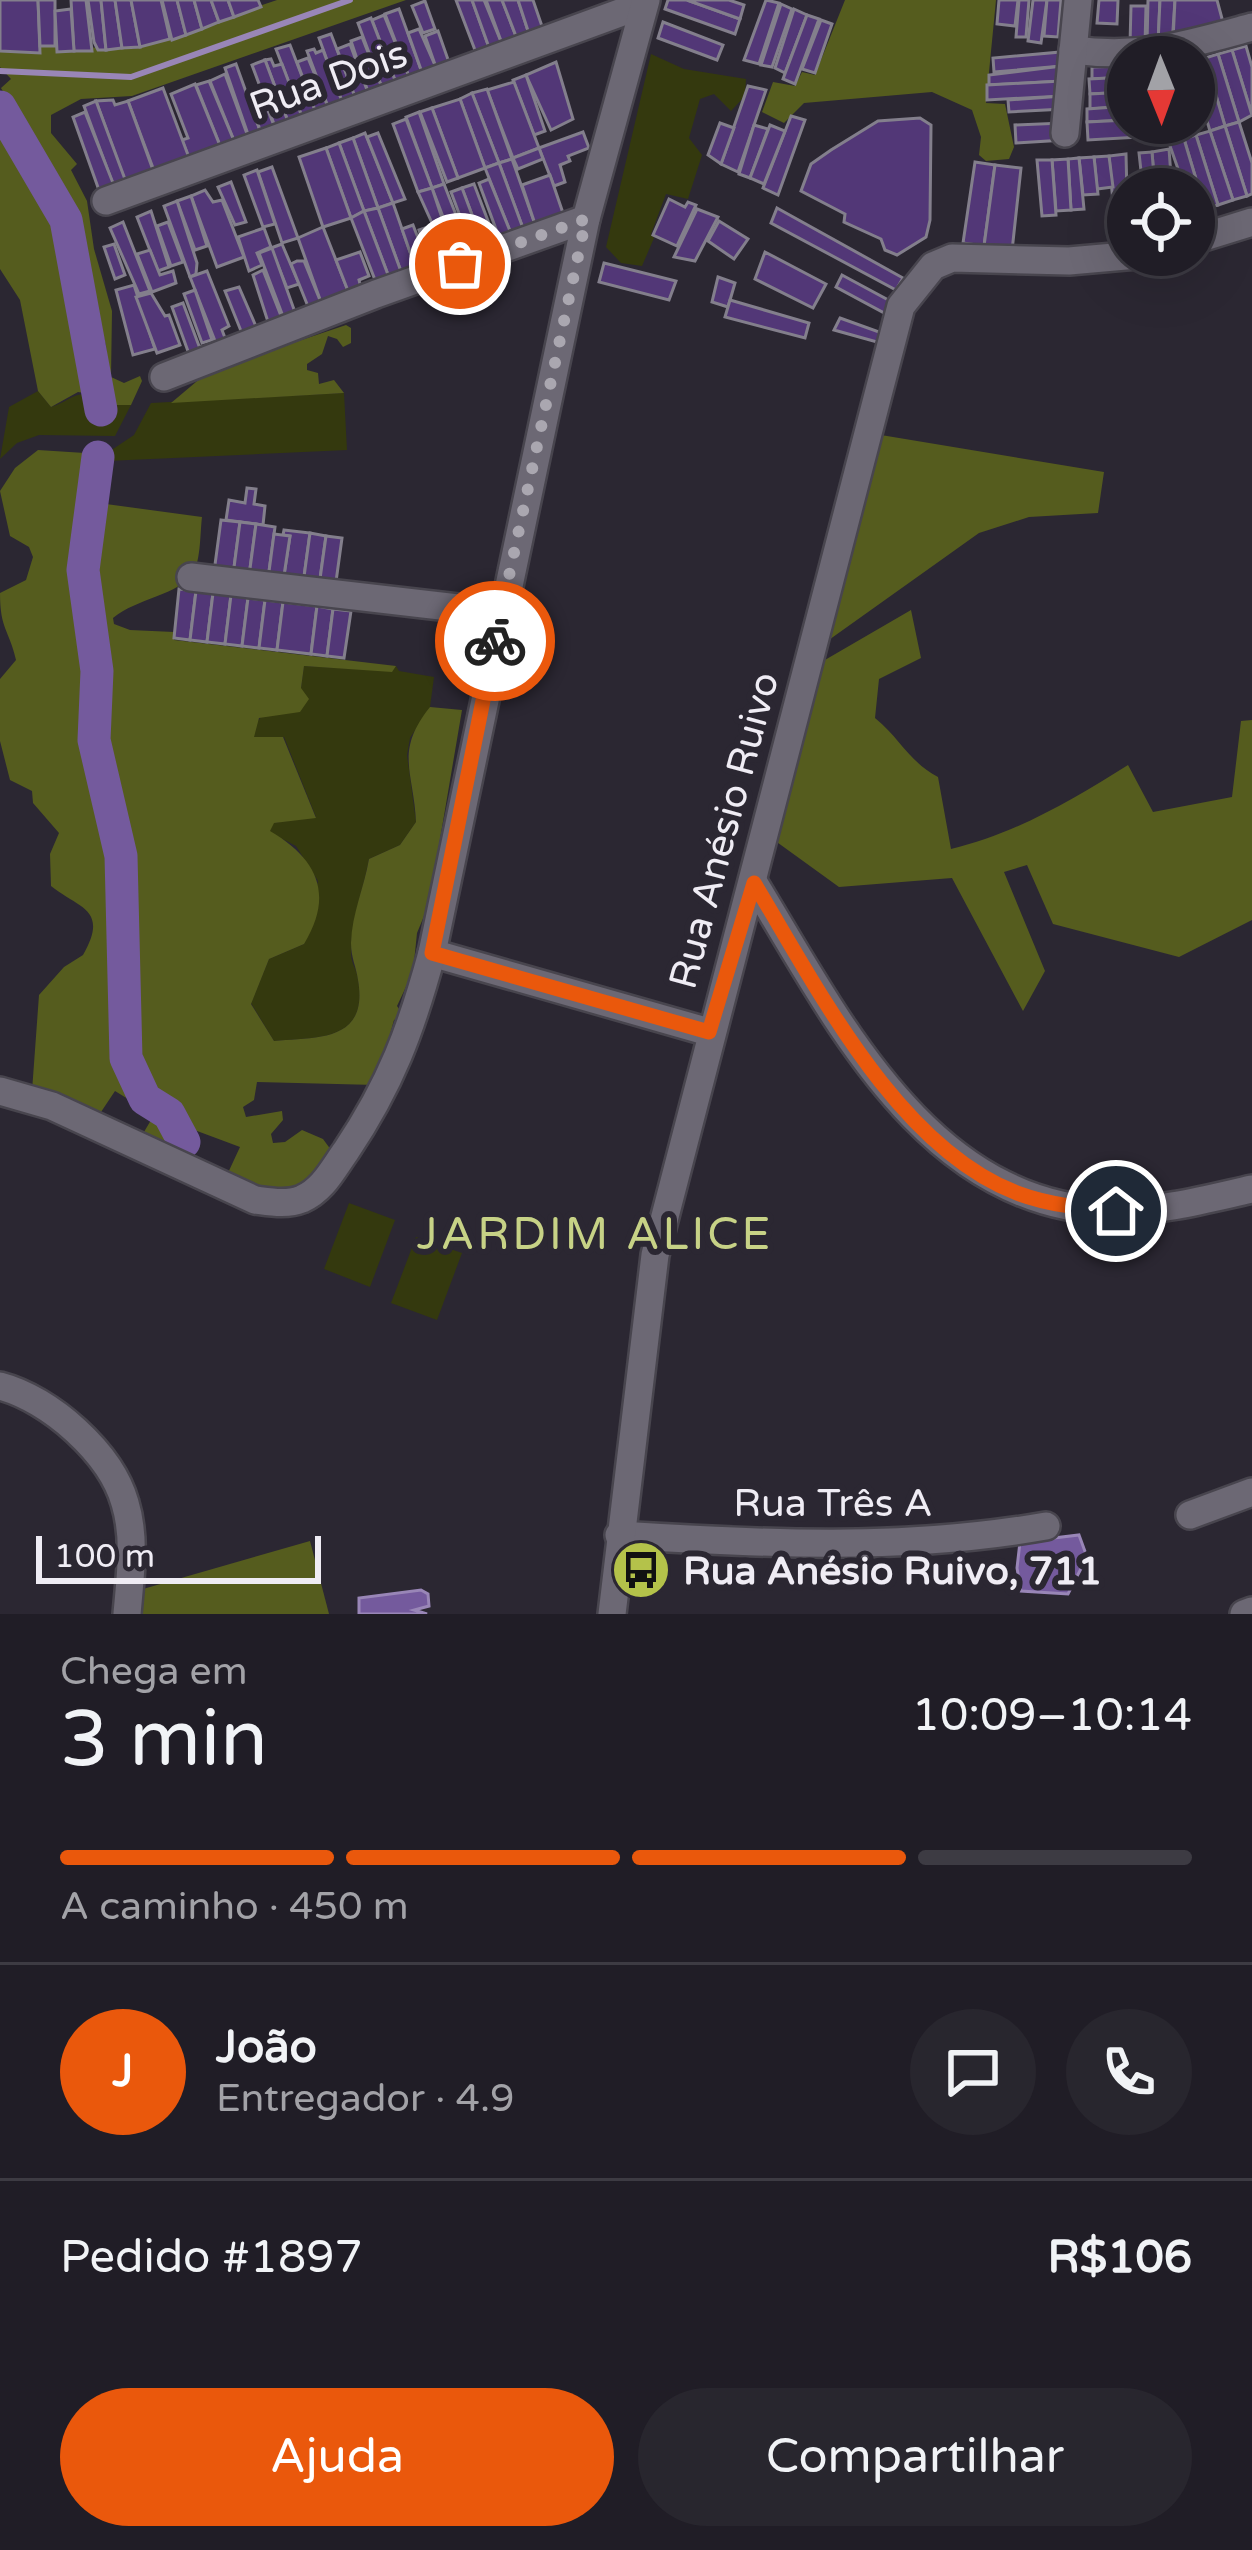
<!DOCTYPE html>
<html lang="pt">
<meta charset="utf-8">
<style>
body{margin:0;font-family:"Varela Round",sans-serif;background:#28262e;color:#f1f3f6;height:100vh;display:flex;flex-direction:column;font-size:45px;white-space:nowrap}
*{box-sizing:border-box;margin:0}
p{font-size:39px;color:#a2a2a7}
.icon{flex:none;width:66px;height:66px;fill:none;stroke:currentColor;stroke-width:2;stroke-linecap:round;stroke-linejoin:round}
.map{position:relative;height:1614px;overflow:hidden}
.details{display:flex;flex-direction:column;background:#201d26;flex:1}
.details>*{flex:none}
.needle{width:78px;rotate:179deg}
.tools{position:absolute;left:1107px;top:36px;display:grid;gap:24px}
.tools a{display:grid;place-items:center;width:108px;height:108px;border-radius:50%;background:#201d26;box-shadow:0 12px 48px #0002,0 0 0 3px #3d3b43;font-size:60px}
.scale{position:absolute;left:36px;bottom:30px;width:285px;box-sizing:border-box;padding-left:12px;border:6px solid #efecf4;border-top:0;font-size:33px;line-height:42px;white-space:nowrap;color:#efecf4;-webkit-text-stroke:9px #2b2732;paint-order:stroke}
.pin{position:absolute;display:grid;place-items:center;width:102px;height:102px;color:#fff;margin:-51px;border:6px solid #fff;border-radius:50%;box-shadow:0 3px 12px #0007}
.courier{position:absolute;display:grid;place-items:center;width:120px;height:120px;margin:-60px;border:9px solid #ea580c;border-radius:50%;background:#fff;color:#222;box-shadow:0 3px 15px #0007}
.headline em{font-style:normal;font-weight:600}
.headline div{display:flex;flex-direction:column-reverse}
.headline{display:flex;align-items:center;justify-content:space-between;height:204px;padding:0 60px}
h1{font-size:78px;font-weight:600;line-height:90px}
.bar{display:grid;grid-template-columns:repeat(4,1fr);gap:18px 12px;align-content:center;height:144px;padding:0 60px}
.bar i{height:15px;border-radius:9px;background:#3d3b43}
.bar .active{background:#ea580c}
.bar p{grid-column:span 4}
.line{display:flex;align-items:center;gap:30px;padding:0 60px;border-top:3px solid #3d3b43}
.line div{flex:1}
.round{display:grid;place-items:center;flex:none;width:126px;height:126px;border-radius:63px;background:#28262e}
.primary-button{display:flex;gap:24px;margin-top:auto;padding:24px 60px}
.primary-button a{flex:1;height:138px;border-radius:72px;background:#ea580c;color:#fff;font-size:48px;font-weight:600;line-height:138px;text-align:center}
.primary-button a+a{background:#28262e;color:#f1f3f6}
.map>svg:first-child{display:block}
.green{fill:#34390e}
.forest{fill:#555c1e}
.water{fill:#745a9d;stroke:#9986b7;stroke-width:3}
.lines{fill:none;stroke-linecap:round;stroke-linejoin:round}
.stream{stroke:#9986b7;stroke-width:6}
.river{stroke:#745a9d;stroke-width:33}
.building{fill:#523777;stroke:#837f8c;stroke-width:3}
.minor-casing{stroke:#48454e;stroke-width:32}
.minor{stroke:#6c6874;stroke-width:27}
.done{stroke:#aaa7b0;stroke-width:12;stroke-dasharray:0 21.6}
.route{stroke:#ea580c;stroke-width:15}
.labels{text-anchor:middle;stroke-width:12;stroke-linejoin:round;paint-order:stroke}
.street-label{font-size:39px;fill:#efecf4;stroke:#2b2732}
.poi-label{font-size:39px;font-weight:bold;fill:#efecf4;stroke:#2b2732;text-anchor:start}
.quarter-label{font-size:45px;letter-spacing:3px;fill:#c7d286;stroke:#2b2732}
</style>
<div class="map">
<svg width="1252" height="1614" viewBox="0 0 1252 1614">
<rect width="100%" height="100%" fill="#2b2732"/>
<g class="green">
<polygon points="651,54 684,69 746,79 745,96 731,111 714,94 700,99 689,138 702,155 688,199 666,194 651,234 654,238 642,266 621,263 606,247"/>
<path d="M 38,391 L 51,407 C 73,401 80,383 100,405 L 131,405 L 115,436 L 39,435 L 17,443 L 0,459 L 9,407 Z"/>
<polygon points="344,393 347,450 107,461 110,451 134,435 151,403"/>
<path d="M 304,666 L 392,671 L 396,666 L 399,671 L 434,677 L 430,707 L 410,738 L 407,755 L 416,822 L 400,845 L 369,859 C 363,891 351,919 351,953 C 351,964 357,969 358,980 C 369,1043 315,1037 274,1041 L 251,1003 L 269,959 L 304,944 L 318,881 L 296,846 L 269,832 L 273,823 L 316,817 L 284,737 L 253,737 C 253,713 283,701 301,688 Z"/>
<polygon points="349,1203 395,1220 370,1287 324,1269"/>
<polygon points="416,1237 462,1253 437,1320 391,1303"/>
</g>
<g class="forest">
<polygon points="277,0 406,0 132,96 81,99 51,115 51,133 77,164 71,170 87,201 94,249 112,311 111,377 124,383 140,376 142,381 131,405 99,405 109,387 106,346 73,215 1,88 11,79 0,67 0,44 133,49"/>
<polygon points="845,0 996,0 986,103 1005,104 1014,147 1009,159 986,161 979,155 981,137 972,110 932,92 804,103 784,123 762,112 773,82 795,86 802,72 815,75"/>
<polygon points="0,139 30,179 62,237 72,269 90,394 78,392 51,407 38,391 20,300 0,269"/>
<polygon points="346,325 351,328 351,343 343,347 337,339 328,336 322,354 307,364 307,370 318,373 319,384 334,380 344,393 171,403 209,371"/>
<polygon points="881,435 1104,472 1098,513 1029,517 979,533 826,642"/>
<path d="M 38,450 L 85,453 L 107,461 L 106,504 L 202,517 C 200,533 201,560 193,573 C 179,595 137,598 113,618 L 114,624 L 130,630 L 174,632 L 174,640 L 396,666 L 392,672 L 304,666 L 301,688 L 309,699 L 300,712 L 259,718 L 254,737 L 283,737 L 316,818 L 274,823 L 270,831 C 318,859 334,895 304,944 L 269,959 L 251,1004 L 274,1041 C 315,1037 369,1043 358,980 C 356,966 351,958 351,943 C 352,913 364,888 369,859 L 400,845 L 416,822 C 414,772 394,752 430,707 L 462,710 L 429,904 L 417,933 L 413,972 L 397,1006 L 404,1016 L 394,1020 L 376,1085 L 257,1082 L 254,1100 L 243,1107 L 246,1117 L 282,1111 L 283,1120 L 271,1134 L 273,1143 L 285,1142 L 302,1130 L 323,1139 L 334,1154 L 323,1174 L 283,1197 L 227,1175 L 240,1147 L 181,1125 L 164,1151 L 141,1137 L 154,1115 L 115,1091 L 97,1118 L 32,1091 L 39,995 L 64,967 L 83,955 C 109,909 80,909 51,886 L 50,854 L 59,833 L 33,803 L 32,791 L 10,780 L 0,741 L 0,679 L 16,660 C 9,629 0,630 0,593 L 26,580 L 33,557 L 29,547 L 10,536 L 0,491 L 15,468 Z"/>
<path d="M 911,610 L 921,658 L 879,679 L 875,718 C 901,739 907,760 938,777 L 951,849 C 1015,834 1072,800 1128,765 L 1153,812 L 1232,797 L 1241,721 L 1252,720 L 1252,920 L 1179,957 L 1053,924 L 1027,865 L 1004,872 L 1045,971 L 1023,1011 L 952,878 L 839,887 L 774,840 L 818,664 Z"/>
<polygon points="310,1541 329,1614 142,1614 143,1589"/>
</g>
<g class="water">
<polygon points="1079,1535 1087,1557 1068,1594 1021,1591 1017,1568 1020,1542"/>
<polygon points="421,1590 428,1594 429,1606 414,1610 427,1614 359,1614 359,1598"/>
</g>
<g class="lines">
<polyline class="stream" points="0,71 131,77 350,0"/>
<g class="river">
<polyline points="0,107 66,220 101,410"/>
<polyline points="98,457 83,570 97,671 94,740 121,856 126,1058 145,1099 169,1114 184,1142"/>
</g>
</g>
<g class="building">
<polygon points="0,0 38,0 40,53 0,51"/>
<polygon points="38,0 55,0 55,46 40,46"/>
<polygon points="71,0 86,0 92,51 74,51"/>
<polygon points="88,0 101,0 106,50 98,50 94,42"/>
<polygon points="101,0 115,0 122,48 106,50"/>
<polygon points="115,0 131,0 140,47 122,48"/>
<polygon points="131,0 161,0 170,39 140,47"/>
<polygon points="162,0 177,0 186,35 172,40"/>
<polygon points="177,0 194,0 202,29 186,35"/>
<polygon points="194,0 211,0 219,22 202,29"/>
<polygon points="211,0 228,0 234,17 219,22"/>
<polygon points="228,0 258,0 261,7 234,17"/>
<polygon points="456,0 472,0 491,53 478,58"/>
<polygon points="472,0 484,0 504,49 491,53"/>
<polygon points="486,0 502,0 519,44 504,49"/>
<polygon points="502,0 518,0 531,40 519,44"/>
<polygon points="518,0 533,0 545,35 531,40"/>
<polygon points="668,0 687,0 740,19 735,34 665,9"/>
<polygon points="687,0 729,0 744,5 740,19"/>
<polygon points="766,0 779,3 759,64 744,60"/>
<polygon points="999,0 1018,0 1015,26 997,24"/>
<polygon points="1019,0 1029,0 1026,37 1016,37"/>
<polygon points="1033,0 1047,0 1041,43 1028,41"/>
<polygon points="1047,0 1061,0 1058,37 1044,36"/>
<polygon points="1099,0 1118,0 1117,24 1097,23"/>
<polygon points="1148,0 1160,0 1158,44 1147,44"/>
<polygon points="1160,0 1175,0 1172,45 1158,44"/>
<polygon points="1175,0 1217,0 1224,26 1173,40"/>
<polygon points="425,1 435,29 423,33 412,6"/>
<polygon points="781,4 792,9 772,67 761,65"/>
<polygon points="1131,6 1146,6 1145,44 1130,44"/>
<polygon points="71,9 74,51 57,52 55,11"/>
<polygon points="399,9 424,78 411,82 385,14"/>
<polygon points="794,9 807,15 785,73 775,68"/>
<polygon points="384,15 411,82 398,88 372,20"/>
<polygon points="807,15 819,19 795,84 783,79"/>
<polygon points="371,18 398,88 384,93 358,23"/>
<polygon points="821,20 832,24 815,73 802,69"/>
<polygon points="663,22 723,45 717,60 658,38"/>
<polygon points="419,29 438,72 424,78 408,33"/>
<polygon points="438,31 451,68 438,73 425,36"/>
<polygon points="331,34 357,102 344,107 319,38"/>
<polygon points="362,37 384,93 370,98 351,41"/>
<polygon points="350,44 370,98 357,102 337,49"/>
<polygon points="290,45 318,118 304,122 276,49"/>
<polygon points="1246,46 1252,67 1252,115 1232,50"/>
<polygon points="314,49 316,53 323,50 344,107 330,112 307,51"/>
<polygon points="1232,50 1252,115 1239,122 1218,54"/>
<polygon points="1061,52 1062,66 994,72 993,58"/>
<polygon points="1218,54 1239,122 1225,126 1205,58"/>
<polygon points="308,58 330,112 318,118 297,62"/>
<polygon points="1205,58 1225,126 1210,131 1194,77 1194,61"/>
<polygon points="271,59 274,66 282,64 304,122 290,127 265,60"/>
<polygon points="265,60 290,127 277,132 252,65"/>
<polygon points="556,62 573,119 551,130 526,75"/>
<polygon points="236,64 263,139 251,143 225,68"/>
<polygon points="1062,66 1062,81 989,85 989,75"/>
<polygon points="1128,66 1128,77 1092,79 1092,67"/>
<polygon points="225,74 250,142 237,148 210,81"/>
<polygon points="526,75 545,131 534,135 513,80"/>
<polygon points="1128,77 1128,92 1090,94 1089,79"/>
<polygon points="209,81 237,148 223,153 196,85"/>
<polygon points="1062,81 1063,96 987,100 987,85"/>
<polygon points="514,82 539,148 513,158 487,90"/>
<polygon points="195,84 223,153 191,163 182,140 188,138 171,94"/>
<polygon points="748,86 766,90 738,172 721,164"/>
<polygon points="163,88 191,163 156,176 128,101"/>
<polygon points="259,88 277,133 263,139 248,94"/>
<polygon points="487,89 512,159 499,163 472,93"/>
<polygon points="1128,92 1128,106 1090,109 1090,94"/>
<polygon points="472,93 499,163 485,168 460,99"/>
<polygon points="1063,96 1064,109 1009,112 1008,100"/>
<polygon points="460,99 485,168 458,178 432,108"/>
<polygon points="113,100 115,105 128,101 153,170 125,181 96,101"/>
<polygon points="96,101 126,182 114,187 84,106"/>
<polygon points="1128,106 1128,120 1087,122 1087,109"/>
<polygon points="432,108 458,178 447,182 420,112"/>
<polygon points="85,112 115,188 100,193 73,117"/>
<polygon points="419,112 444,184 432,188 406,117"/>
<polygon points="791,116 805,120 778,195 763,188"/>
<polygon points="920,118 931,125 930,220 926,237 897,255 885,250 881,239 844,222 845,214 801,191 811,164 831,150 878,121"/>
<polygon points="406,119 432,188 418,192 393,124"/>
<polygon points="1128,120 1173,123 1174,135 1088,140 1087,122"/>
<polygon points="1239,122 1252,163 1252,194 1247,196 1225,126"/>
<polygon points="720,123 734,128 721,164 708,155"/>
<polygon points="1063,123 1064,140 1016,143 1015,125"/>
<polygon points="754,125 768,129 750,178 739,174"/>
<polygon points="770,125 785,131 764,184 750,178"/>
<polygon points="1225,126 1247,196 1233,200 1210,131"/>
<polygon points="1210,131 1233,200 1218,205 1196,135"/>
<polygon points="583,132 589,148 568,156 570,161 560,165 565,182 554,186 539,148"/>
<polygon points="365,133 393,203 378,208 353,138"/>
<polygon points="378,133 405,199 393,203 367,137"/>
<polygon points="1196,135 1218,205 1205,209 1184,139"/>
<polygon points="353,138 378,208 364,211 339,143"/>
<polygon points="1184,139 1205,209 1194,212 1194,189 1185,189 1169,143"/>
<polygon points="339,143 364,211 351,218 326,148"/>
<polygon points="326,148 351,218 323,227 299,157"/>
<polygon points="539,148 543,159 518,169 513,158"/>
<polygon points="1169,149 1172,189 1155,189 1152,152"/>
<polygon points="1152,152 1155,189 1143,189 1139,153"/>
<polygon points="1126,154 1128,237 1116,238 1109,156"/>
<polygon points="1109,156 1113,187 1097,189 1094,157"/>
<polygon points="1094,157 1098,194 1083,195 1079,158"/>
<polygon points="1079,158 1084,209 1071,210 1068,159"/>
<polygon points="512,159 536,227 524,231 499,163"/>
<polygon points="1068,159 1071,210 1056,211 1052,160"/>
<polygon points="1037,160 1052,160 1056,215 1042,216"/>
<polygon points="975,162 995,165 984,246 963,243"/>
<polygon points="499,163 524,231 512,236 485,168"/>
<polygon points="995,165 1021,168 1012,251 984,246"/>
<polygon points="272,167 298,238 282,243 258,172"/>
<polygon points="257,170 275,224 263,227 244,175"/>
<polygon points="550,175 564,216 536,227 522,185"/>
<polygon points="489,179 512,236 500,240 479,183"/>
<polygon points="231,182 246,222 235,225 218,187"/>
<polygon points="444,184 470,251 458,256 432,188"/>
<polygon points="474,184 496,242 484,247 462,188"/>
<polygon points="432,188 442,218 432,223 418,192"/>
<polygon points="462,188 484,247 473,251 451,192"/>
<polygon points="205,190 213,202 222,200 244,257 217,267 191,196"/>
<polygon points="191,196 207,246 195,250 177,201"/>
<polygon points="669,199 685,207 688,202 696,205 677,246 653,235"/>
<polygon points="177,201 197,263 196,274 190,277 164,206"/>
<polygon points="393,203 417,272 403,277 378,208"/>
<polygon points="378,208 403,277 390,280 364,211"/>
<polygon points="777,208 903,278 896,290 771,223"/>
<polygon points="697,209 718,217 695,261 674,257"/>
<polygon points="151,211 169,267 158,271 137,217"/>
<polygon points="364,211 390,280 377,285 351,218"/>
<polygon points="442,218 458,257 446,262 432,223"/>
<polygon points="719,221 748,239 734,259 708,241"/>
<polygon points="123,222 150,291 139,294 110,228"/>
<polygon points="168,222 183,262 171,266 157,226"/>
<polygon points="413,225 429,266 417,272 402,229"/>
<polygon points="431,226 444,263 430,267 419,230"/>
<polygon points="323,227 350,296 322,305 298,238"/>
<polygon points="264,228 271,247 257,253 262,265 249,271 238,237"/>
<polygon points="114,244 125,275 115,279 104,247"/>
<polygon points="282,244 299,284 287,288 271,248"/>
<polygon points="272,248 296,315 284,319 259,253"/>
<polygon points="150,250 160,275 173,271 176,283 152,292 137,254"/>
<polygon points="360,252 369,276 359,280 362,292 350,296 336,260"/>
<polygon points="765,252 826,284 813,308 755,279"/>
<polygon points="297,261 304,261 322,305 309,309 291,264"/>
<polygon points="604,263 676,281 669,300 599,282"/>
<polygon points="263,270 283,321 269,325 253,275"/>
<polygon points="207,271 229,326 222,330 227,343 217,346 190,277"/>
<polygon points="842,275 892,302 888,315 836,287"/>
<polygon points="718,277 735,283 728,307 712,302"/>
<polygon points="134,285 155,349 133,355 116,290"/>
<polygon points="239,287 258,331 243,336 225,291"/>
<polygon points="195,290 212,340 202,343 184,294"/>
<polygon points="151,293 165,316 169,315 180,345 157,353 136,297"/>
<polygon points="730,300 809,323 805,338 725,317"/>
<polygon points="183,303 199,346 206,347 189,354 172,307"/>
<polygon points="840,318 882,333 877,342 834,330"/>
<polygon points="247,488 256,489 254,504 265,506 263,525 226,520 229,500 245,503"/>
<polygon points="221,520 240,522 233,575 214,572"/>
<polygon points="240,522 256,524 249,576 233,575"/>
<polygon points="256,524 275,527 268,579 249,576"/>
<polygon points="284,530 310,533 303,584 283,582 290,536 283,535"/>
<polygon points="310,533 326,536 319,586 303,584"/>
<polygon points="274,534 290,536 283,582 268,579"/>
<polygon points="326,536 342,538 335,589 319,586"/>
<polygon points="179,589 196,591 190,640 174,638"/>
<polygon points="196,591 213,593 207,642 190,640"/>
<polygon points="213,593 231,595 225,644 207,642"/>
<polygon points="231,595 248,598 242,646 225,644"/>
<polygon points="248,598 265,600 259,648 242,646"/>
<polygon points="265,600 283,602 277,650 259,648"/>
<polygon points="283,602 317,606 311,654 277,650"/>
<polygon points="317,606 333,609 327,656 311,654"/>
<polygon points="333,609 351,611 344,658 327,656"/>
</g>
<g class="lines">
<defs>
<g id="minor">
<path d="M 1073,50 C 1142,59 1186,45 1252,27"/>
<polyline points="1065,133 1078,0"/>
<polyline points="106,201 644,4"/>
<polyline points="1194,240 1252,222"/>
<polyline points="164,377 376,294 586,219"/>
<polyline points="191,577 501,613"/>
<path d="M 754,883 C 838,1021 930,1210 1116,1211 C 1163,1211 1207,1199 1252,1189"/>
<polyline points="432,953 709,1032"/>
<path d="M 0,1091 L 52,1106 L 255,1200 C 271,1202 287,1205 302,1199 C 323,1190 333,1169 346,1151 C 391,1084 411,1030 432,953 L 586,219 L 646,0"/>
<path d="M 0,1386 C 50,1399 111,1453 125,1503 C 136,1539 130,1578 127,1614"/>
<polyline points="1190,1515 1252,1492"/>
<path d="M 619,1535 C 763,1544 904,1551 1046,1526"/>
<polyline points="612,1614 655,1255 901,306 933,266 952,258 1069,261 1137,255"/>
<polyline points="1244,1614 1252,1611"/>
</g>
</defs>
<use href="#minor" class="minor-casing"/>
<use href="#minor" class="minor"/>
</g>
<g class="lines">
<polyline class="done" points="460,264 586,219 495,641"/>
<path class="route" d="M 495,641 L 432,953 L 709,1032 L 754,883 C 817,987 897,1147 1017,1193 C 1049,1205 1082,1208 1116,1211"/>
</g>
<defs>
<symbol id="bus-disc" viewBox="-11 -11 22 22"><circle r="9.5" fill="#b4c24a" stroke="#2b2732"/><path d="M-5-6H5V4H4V6H2V4H-2V6H-4V4H-5ZM-3.5-4V0h7V-4ZM-3.5 1.2v1.5H-2V1.2ZM2 1.2v1.5H3.5V1.2Z" fill="#111"/></symbol>
</defs>
<g fill-rule="evenodd">
<use href="#bus-disc" x="608" y="1537" width="66" height="66"/>
</g>
<g class="labels">
<g class="street-label">
<text transform="translate(328 79) rotate(-20)" y="14">Rua Dois</text>
<text transform="translate(723 830) rotate(-75)" y="14">Rua Anésio Ruivo</text>
<text x="833" y="1516">Rua Três A</text>
</g>
<g class="poi-label">
<text x="683" y="1584">Rua Anésio Ruivo, 711</text>
</g>
<g class="quarter-label">
<text x="595" y="1249">JARDIM ALICE</text>
</g>
</g>
</svg>
<div class="tools">
<a><svg class="needle" viewBox="-14 -14 28 28"><path d="M0-13l5 13h-10z" fill="#e53935"/><path d="M0 13l5-13h-10z" fill="#a2a2a7"/></svg></a>
<a><svg class="icon" aria-label="locate" viewBox="0 0 24 24"><circle cx="12" cy="12" r="6"/><path d="M12 2v4M12 18v4M2 12h4M18 12h4"/></svg></a>
</div>
<div class="scale">100 m</div>
<div class="pin" style="left:460px;top:264px;background:#ea580c"><svg class="icon" aria-label="bag" viewBox="0 0 24 24"><path d="M5 8h14l-1 12H6zM9 8a3 3 0 0 1 6 0"/></svg></div>
<div class="pin" style="left:1116px;top:1211px;background:#1f2937"><svg class="icon" aria-label="home" viewBox="0 0 24 24"><path d="M3 11l9-7 9 7M6 9v11h12V9"/></svg></div>
<div class="courier" style="left:495px;top:641px"><svg class="icon" aria-label="bike" viewBox="0 0 24 24"><circle cx="6" cy="16" r="4"/><circle cx="18" cy="16" r="4"/><path d="M6 16l4-8h5l3 8M10 8l3 8H6M13 5h3"/></svg></div>
</div>
<section class="details">
<div class="headline"><div><h1>3 min</h1><p>Chega em</p></div><em>10:09–10:14</em></div>
<div class="bar"><i class="active"></i><i class="active"></i><i class="active"></i><i></i><p>A caminho · 450 m</p></div>
<div class="line" style="height:216px"><b class="round" style="background:#ea580c;color:#fff">J</b><div><b>João</b><p>Entregador · 4.9</p></div><a class="round"><svg class="icon" aria-label="chat" viewBox="0 0 24 24"><path d="M4 5h16v11H9l-5 4z"/></svg></a><a class="round"><svg class="icon" aria-label="phone" viewBox="0 0 24 24"><path d="M5 4h4l2 5-3 2q2 4 5 5l2-3 5 2v4C11 20 4 13 5 4z"/></svg></a></div>
<div class="line" style="height:156px"><div>Pedido #1897</div><b>R$106</b></div>
<div class="primary-button"><a>Ajuda</a><a>Compartilhar</a></div>
</section>
